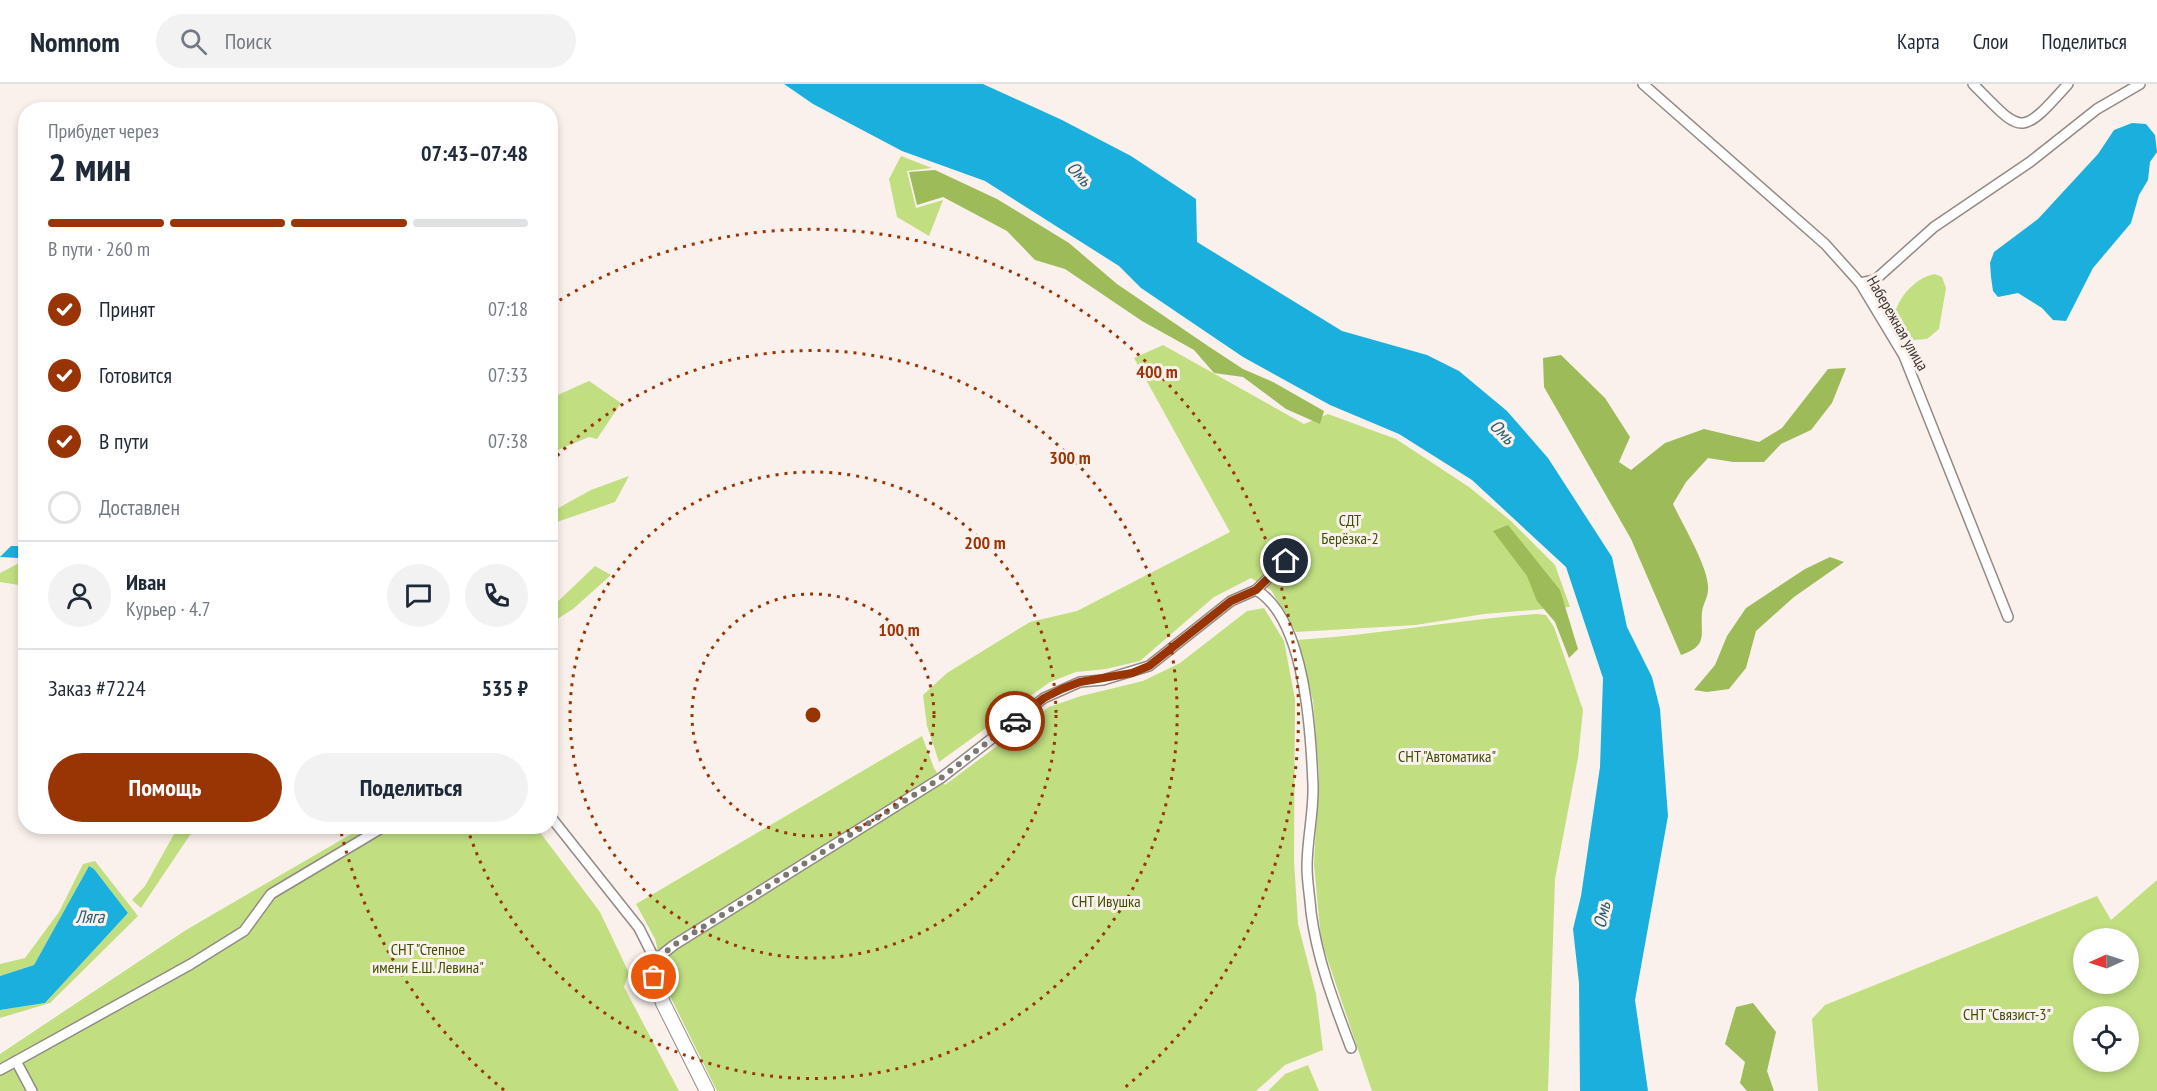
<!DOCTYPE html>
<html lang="ru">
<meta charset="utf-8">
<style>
body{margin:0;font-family:"PT Sans Narrow",sans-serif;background:#f2f2f3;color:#1f2937;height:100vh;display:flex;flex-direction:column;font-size:22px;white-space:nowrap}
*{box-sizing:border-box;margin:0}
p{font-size:20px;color:#747a83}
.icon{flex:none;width:33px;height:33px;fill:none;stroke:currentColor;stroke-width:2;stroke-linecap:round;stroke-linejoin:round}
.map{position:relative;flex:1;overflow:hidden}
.sheet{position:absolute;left:18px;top:18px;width:540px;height:732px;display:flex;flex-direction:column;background:#fff;border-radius:24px;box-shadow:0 3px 9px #0003}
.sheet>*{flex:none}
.needle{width:39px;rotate:267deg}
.tools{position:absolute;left:2073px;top:844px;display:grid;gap:12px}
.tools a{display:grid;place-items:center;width:66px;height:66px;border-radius:50%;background:#fff;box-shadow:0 3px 9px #0003;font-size:30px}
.pin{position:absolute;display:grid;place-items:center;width:51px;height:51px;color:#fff;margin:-26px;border:3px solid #fff;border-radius:50%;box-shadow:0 2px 6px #0007}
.courier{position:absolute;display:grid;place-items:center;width:60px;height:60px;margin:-30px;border:4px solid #993404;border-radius:50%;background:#fff;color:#222;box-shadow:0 2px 8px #0007}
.head em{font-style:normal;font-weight:600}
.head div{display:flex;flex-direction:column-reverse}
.head{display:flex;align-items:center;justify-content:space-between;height:102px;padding:0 30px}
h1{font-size:39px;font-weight:600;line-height:45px}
.bar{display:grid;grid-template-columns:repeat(4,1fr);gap:9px 6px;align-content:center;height:72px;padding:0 30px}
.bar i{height:8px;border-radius:4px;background:#e0e1e3}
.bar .selected{background:#993404}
.bar p{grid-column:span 4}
.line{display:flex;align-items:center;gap:15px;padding:0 30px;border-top:2px solid #e0e1e3}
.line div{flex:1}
.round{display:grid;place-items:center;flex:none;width:63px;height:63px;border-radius:32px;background:#f2f2f3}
ol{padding:0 30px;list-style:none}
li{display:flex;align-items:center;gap:18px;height:66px}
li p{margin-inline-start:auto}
li .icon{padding:6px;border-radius:50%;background:#993404;color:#fff;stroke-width:4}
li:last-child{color:#747a83}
li i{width:33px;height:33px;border:3px solid #e0e1e3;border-radius:50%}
.button{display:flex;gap:12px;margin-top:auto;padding:12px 30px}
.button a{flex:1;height:69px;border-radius:36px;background:#993404;color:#fff;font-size:24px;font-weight:600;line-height:69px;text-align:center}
.button a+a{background:#f2f2f3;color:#1f2937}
header{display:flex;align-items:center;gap:36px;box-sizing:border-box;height:84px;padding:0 30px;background:#fff;border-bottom:2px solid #e0e1e3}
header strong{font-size:28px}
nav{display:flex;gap:33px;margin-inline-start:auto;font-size:21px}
.search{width:420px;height:54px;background:#f2f2f3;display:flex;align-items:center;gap:15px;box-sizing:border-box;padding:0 21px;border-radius:33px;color:#747a83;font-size:22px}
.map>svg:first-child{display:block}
.green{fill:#c1df81;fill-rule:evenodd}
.forest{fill:#9dbb59}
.water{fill:#1bafdd}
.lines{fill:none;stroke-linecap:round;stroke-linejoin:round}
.street-casing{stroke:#938a85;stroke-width:12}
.secondary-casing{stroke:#938a85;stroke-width:16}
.street{stroke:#fff;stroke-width:9}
.secondary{stroke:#fff;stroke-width:14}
.done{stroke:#7d7774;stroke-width:6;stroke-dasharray:0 10.8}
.route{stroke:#993404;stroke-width:8}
.ring{fill:none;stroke:#993404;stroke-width:3;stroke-dasharray:3 6}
.labels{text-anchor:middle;stroke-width:6;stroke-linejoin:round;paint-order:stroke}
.street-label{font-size:16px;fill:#393533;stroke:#fbf1ec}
.park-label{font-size:16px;fill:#3c4f03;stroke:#fbf1ec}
.water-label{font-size:18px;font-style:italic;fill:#295d71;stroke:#fbf1ec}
.centre{fill:#993404;stroke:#fbf1ec;stroke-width:3}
.ring-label{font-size:18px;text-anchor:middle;font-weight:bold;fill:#993404;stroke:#fbf1ec;stroke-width:6;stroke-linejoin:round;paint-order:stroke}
</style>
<header>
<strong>Nomnom</strong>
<div class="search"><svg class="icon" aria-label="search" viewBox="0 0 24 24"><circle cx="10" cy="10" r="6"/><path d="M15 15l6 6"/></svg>Поиск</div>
<nav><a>Карта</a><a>Слои</a><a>Поделиться</a></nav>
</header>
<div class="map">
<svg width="2157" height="1007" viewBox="0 0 2157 1007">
<rect width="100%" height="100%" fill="#fbf1ec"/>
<g class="green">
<polygon points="901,72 932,84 907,87 916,124 943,116 929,152 897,133 889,95"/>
<path d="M 1935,190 L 1942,193 L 1946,204 L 1939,245 L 1927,255 L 1914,256 L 1893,238 C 1895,217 1913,194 1935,190 Z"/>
<polygon points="1163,261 1304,340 1328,330 1396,355 1469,403 1511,437 1555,481 1570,523 1484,530 1416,541 1296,548 1271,506 1251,494 1214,513 1140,577 1106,585 1076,588 1050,598 939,678 927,642 923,611 947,589 1030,538 1077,527 1230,448 1134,274"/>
<polygon points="589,297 621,319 597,355 589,353 551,369 551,314"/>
<polygon points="629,392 615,418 551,440 551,428 591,406"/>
<polygon points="25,476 25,502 0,498 0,489"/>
<polygon points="595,482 611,491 573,525 551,539 551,524"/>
<polygon points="1264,524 1284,557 1295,615 1294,777 1298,840 1316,910 1323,966 1285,981 1256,1007 717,1007 669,910 655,855 636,820 922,652 934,684 945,701 1049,623 1081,612 1143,597 1180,579 1247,527"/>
<path d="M 1536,530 L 1546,531 L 1554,543 L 1583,626 L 1578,674 L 1555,795 L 1548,1007 L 1372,1007 L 1321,856 L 1314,780 L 1319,690 L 1313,617 L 1297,556 C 1377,551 1456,536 1536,530 Z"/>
<polygon points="365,742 536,743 600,828 629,889 624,903 679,1007 0,1007 0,970 186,846"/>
<polygon points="178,743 217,743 202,743 190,751 141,824 132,816 145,802"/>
<polygon points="95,777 138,832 50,919 0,934 0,926 45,919 128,829 94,785 89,782 34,881 0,892 0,880 25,874 59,828 83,780"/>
<path d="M 2157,796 L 2157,1007 L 1818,1007 L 1812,935 L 1825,921 L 2097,812 L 2111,836 ZM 2084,855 L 2128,855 L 2128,900 L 2084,900 ZM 2084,933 L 2128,933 L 2128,978 L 2084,978 Z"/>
<polygon points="1308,981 1319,1007 1268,1007 1285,990"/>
</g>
<g class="forest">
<polygon points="935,86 997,115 1069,159 1117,200 1208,262 1243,285 1273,298 1324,327 1320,340 1286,325 1243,293 1214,289 1194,266 1142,237 1065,185 1035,176 1007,147 943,113 917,121 909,88"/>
<path d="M 1561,271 L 1605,314 L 1630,353 L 1619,378 L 1631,386 L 1665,359 L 1704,345 L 1759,358 L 1782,344 L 1828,285 L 1846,284 L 1832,319 L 1811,346 L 1781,360 L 1764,378 L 1733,378 L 1708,374 L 1686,398 L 1673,420 C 1682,440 1710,485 1708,506 C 1708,513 1703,520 1702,528 C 1700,551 1709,561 1681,571 L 1631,455 L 1544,303 L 1543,274 Z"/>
<polygon points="1508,441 1560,506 1578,565 1569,574 1555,538 1537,517 1527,492 1493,447"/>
<polygon points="1830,473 1844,478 1794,513 1756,547 1746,584 1729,605 1707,608 1694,606 1715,581 1727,552 1746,524 1805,485"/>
<polygon points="1753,919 1776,948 1767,987 1774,1007 1747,1007 1740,999 1745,978 1725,960 1736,923"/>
</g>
<g class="water">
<polygon points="784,0 983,0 1062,36 1131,72 1196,115 1197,158 1342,247 1427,271 1459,287 1507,327 1548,374 1612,473 1627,543 1652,593 1660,625 1668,732 1635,916 1648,1007 1580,1007 1579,899 1573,845 1581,812 1600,683 1603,594 1566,483 1472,396 1399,350 1330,321 1243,273 1141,204 1119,182 985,97 902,67 813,20"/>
<polygon points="2132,39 2146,40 2155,51 2157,68 2150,78 2148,96 2139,111 2131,139 2093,184 2066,237 2053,236 2042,224 2018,209 1998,213 1993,207 1991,193 1990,179 1994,168 2038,135 2098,70 2114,46"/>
<polygon points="11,462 25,462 25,470 18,474 0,473"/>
<polygon points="89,782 94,785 128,829 45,919 0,926 0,892 34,881"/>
</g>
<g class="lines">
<defs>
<g id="street">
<polyline points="1643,0 1825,160 1860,199 1904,272 2008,533"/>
<path d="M 1973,0 C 2022,49 2019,55 2068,0"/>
<polyline points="1860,199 1875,196 1934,143 2030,78 2097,25 2140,0"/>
<path d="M 1256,506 C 1305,534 1311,648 1313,701 C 1314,728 1307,755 1307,783 C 1307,798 1310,813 1311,828 C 1317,875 1334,919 1351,964"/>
<polyline points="550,732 639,844 655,876 654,893"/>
<polyline points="655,876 674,861 941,694 1044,614 1080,598 1103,596 1149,582 1231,517 1256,506 1286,477"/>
<polyline points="16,977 32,1007"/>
<polyline points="0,986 191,880 244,847 271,810 385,742"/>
</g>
<polyline id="secondary" points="654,893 663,919 707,1007"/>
</defs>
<use href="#street" class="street-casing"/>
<use href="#secondary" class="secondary-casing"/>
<use href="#street" class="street"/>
<use href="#secondary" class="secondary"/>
</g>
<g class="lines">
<polyline class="done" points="654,893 656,876 674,861 941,694 1015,637"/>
<polyline class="route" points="1015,637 1044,614 1062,605 1080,598 1132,589 1149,582 1231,517 1256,506 1286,477"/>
</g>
<g class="ring">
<circle cx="813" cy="631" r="121"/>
<circle cx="813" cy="631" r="243"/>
<path d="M551 378A364 364 0 1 1 467 743"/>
<path d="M504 1006A486 486 0 0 1 340 744M552 221A486 486 0 0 1 1122 1006"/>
</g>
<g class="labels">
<g class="street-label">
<text transform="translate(1898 239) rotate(60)" y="6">Набережная улица</text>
</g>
<g class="park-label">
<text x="1350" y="442">СДТ<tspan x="1350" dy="18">Берёзка-2</tspan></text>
<text x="1447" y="678">СНТ "Автоматика"</text>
<text x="1106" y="823">СНТ Ивушка</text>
<text x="428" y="871">СНТ "Степное<tspan x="428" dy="18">имени Е.Ш. Левина"</tspan></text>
<text x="2007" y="936">СНТ "Связист-3"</text>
</g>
<g class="water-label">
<text transform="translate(1079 90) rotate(47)" y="6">Омь</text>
<text transform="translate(1502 348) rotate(45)" y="6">Омь</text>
<text transform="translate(1602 831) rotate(-78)" y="6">Омь</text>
<text x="90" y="839">Ляга</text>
</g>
</g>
<circle cx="813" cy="631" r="9" class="centre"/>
<g class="ring-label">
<text x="1157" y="294">400 m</text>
<text x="1070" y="380">300 m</text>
<text x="985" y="465">200 m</text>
<text x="899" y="552">100 m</text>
</g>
</svg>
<div class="tools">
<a><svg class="needle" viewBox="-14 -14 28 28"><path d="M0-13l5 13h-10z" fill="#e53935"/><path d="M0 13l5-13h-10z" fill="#747a83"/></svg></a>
<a><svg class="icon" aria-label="locate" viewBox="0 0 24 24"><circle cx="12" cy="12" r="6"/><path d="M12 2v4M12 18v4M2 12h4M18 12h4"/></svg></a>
</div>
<div class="pin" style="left:654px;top:893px;background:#ea580c"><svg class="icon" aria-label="bag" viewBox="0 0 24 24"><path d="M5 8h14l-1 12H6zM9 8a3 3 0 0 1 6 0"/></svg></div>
<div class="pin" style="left:1286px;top:477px;background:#1f2937"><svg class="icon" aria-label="home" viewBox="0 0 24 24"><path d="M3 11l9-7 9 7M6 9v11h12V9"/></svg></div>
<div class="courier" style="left:1015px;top:637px"><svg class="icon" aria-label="car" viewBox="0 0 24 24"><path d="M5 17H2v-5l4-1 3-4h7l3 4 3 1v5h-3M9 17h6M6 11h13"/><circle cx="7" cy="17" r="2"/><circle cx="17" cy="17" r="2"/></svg></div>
<section class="sheet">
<div class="head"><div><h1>2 мин</h1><p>Прибудет через</p></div><em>07:43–07:48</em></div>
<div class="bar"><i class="selected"></i><i class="selected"></i><i class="selected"></i><i></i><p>В пути · 260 m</p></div>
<ol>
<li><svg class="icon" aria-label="check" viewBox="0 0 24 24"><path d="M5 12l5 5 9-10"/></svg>Принят<p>07:18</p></li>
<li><svg class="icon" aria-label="check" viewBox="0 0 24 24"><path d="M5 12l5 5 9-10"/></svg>Готовится<p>07:33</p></li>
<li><svg class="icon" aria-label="check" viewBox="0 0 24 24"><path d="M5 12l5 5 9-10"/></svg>В пути<p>07:38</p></li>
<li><i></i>Доставлен</li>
</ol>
<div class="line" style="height:108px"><a class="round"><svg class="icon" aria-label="person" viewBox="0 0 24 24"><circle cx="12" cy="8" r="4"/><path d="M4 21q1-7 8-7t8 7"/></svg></a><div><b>Иван</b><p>Курьер · 4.7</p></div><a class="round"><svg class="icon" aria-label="chat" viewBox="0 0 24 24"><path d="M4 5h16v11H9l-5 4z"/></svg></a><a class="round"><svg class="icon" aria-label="phone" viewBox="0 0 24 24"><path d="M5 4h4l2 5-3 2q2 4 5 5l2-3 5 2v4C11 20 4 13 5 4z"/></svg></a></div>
<div class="line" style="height:78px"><div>Заказ #7224</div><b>535 ₽</b></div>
<div class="button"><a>Помощь</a><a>Поделиться</a></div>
</section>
</div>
